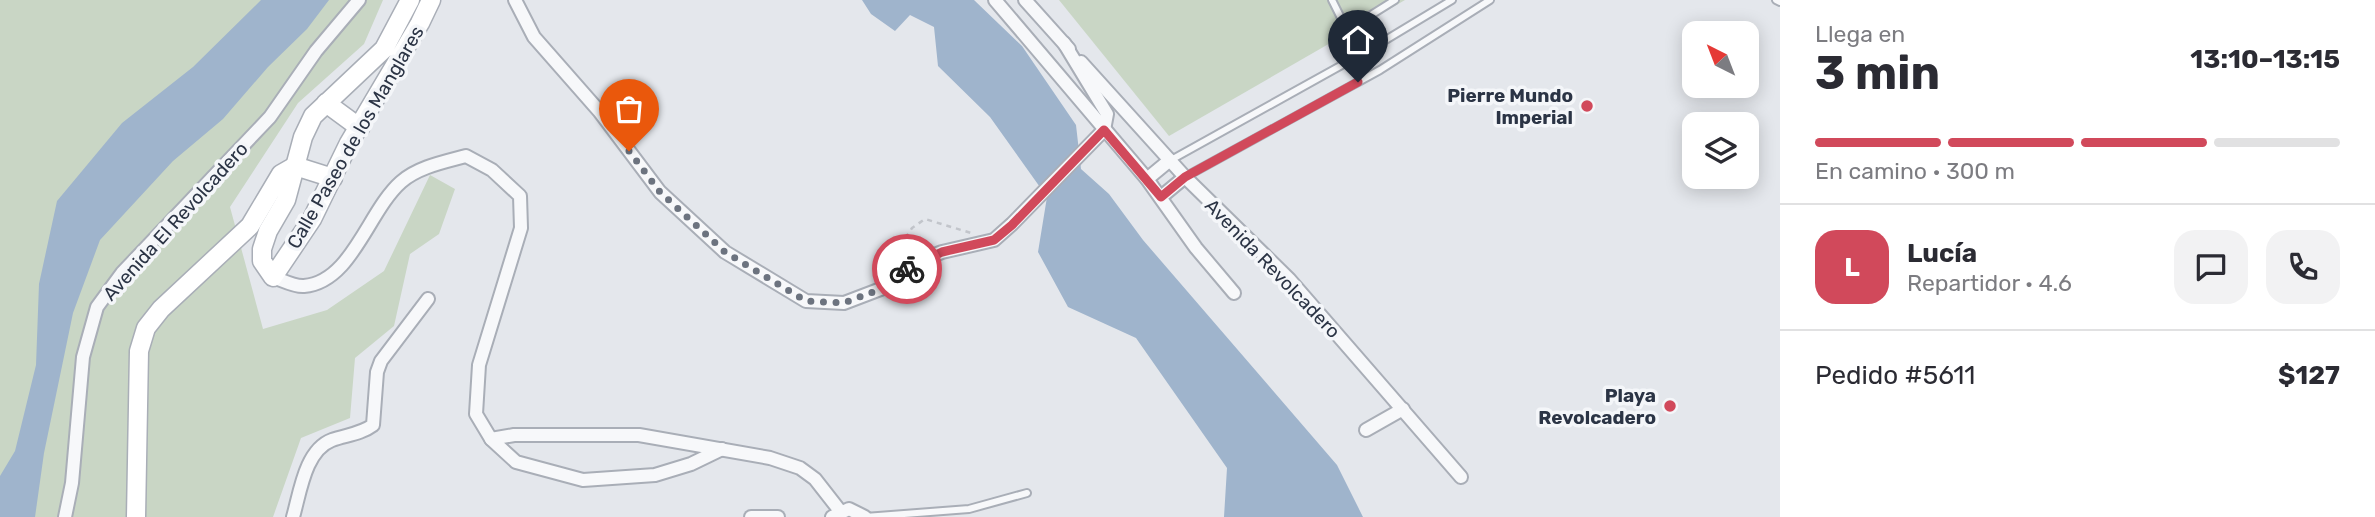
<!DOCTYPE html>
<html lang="es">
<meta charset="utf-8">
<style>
body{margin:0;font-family:Rubik,sans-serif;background:#f2f2f3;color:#2b2b33;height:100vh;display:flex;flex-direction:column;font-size:26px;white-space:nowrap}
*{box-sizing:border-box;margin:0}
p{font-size:23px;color:#7c7c81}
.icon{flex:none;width:38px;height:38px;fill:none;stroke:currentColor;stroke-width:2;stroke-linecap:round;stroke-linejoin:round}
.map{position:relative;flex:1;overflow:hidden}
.drawer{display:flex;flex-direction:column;background:#fff;width:595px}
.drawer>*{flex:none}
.needle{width:46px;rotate:318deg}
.fabs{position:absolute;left:1682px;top:21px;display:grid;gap:14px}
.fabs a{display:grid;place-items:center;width:77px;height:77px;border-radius:14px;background:#fff;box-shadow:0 4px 18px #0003;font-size:35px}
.pin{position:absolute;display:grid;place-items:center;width:60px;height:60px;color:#fff;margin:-72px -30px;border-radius:50% 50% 50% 0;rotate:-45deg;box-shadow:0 0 7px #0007}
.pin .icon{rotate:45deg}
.courier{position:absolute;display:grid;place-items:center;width:70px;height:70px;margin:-35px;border:5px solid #d1495b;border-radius:50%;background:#fff;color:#222;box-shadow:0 2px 9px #0007}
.summary em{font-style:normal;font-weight:700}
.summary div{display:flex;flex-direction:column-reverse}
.summary{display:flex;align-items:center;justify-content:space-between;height:119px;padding:0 35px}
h1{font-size:46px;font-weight:700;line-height:52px}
.bar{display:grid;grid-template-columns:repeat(4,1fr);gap:10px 7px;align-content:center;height:84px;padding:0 35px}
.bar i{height:9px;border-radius:5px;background:#e1e1e2}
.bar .on{background:#d1495b}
.bar p{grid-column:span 4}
.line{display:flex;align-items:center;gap:18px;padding:0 35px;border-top:2px solid #e1e1e2}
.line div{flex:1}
.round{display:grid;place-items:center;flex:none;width:74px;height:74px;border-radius:21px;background:#f2f2f3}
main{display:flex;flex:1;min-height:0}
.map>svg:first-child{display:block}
.green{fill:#c9d6c5}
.water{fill:#9fb4cc}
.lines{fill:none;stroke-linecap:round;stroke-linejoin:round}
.lane-casing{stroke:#a9aeb7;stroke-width:10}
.street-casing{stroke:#a9aeb7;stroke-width:16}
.secondary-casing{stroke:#a9aeb7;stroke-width:21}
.path{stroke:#c2c5cb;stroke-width:2.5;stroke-dasharray:5 5;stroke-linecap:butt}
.lane{stroke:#f7f8fa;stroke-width:6}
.street{stroke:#f7f8fa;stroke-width:12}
.secondary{stroke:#fff;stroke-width:18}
.done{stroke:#6c737f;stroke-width:7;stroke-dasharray:0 12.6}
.route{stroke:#d1495b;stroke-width:9}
.poi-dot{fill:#d1495b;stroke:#f4f6f9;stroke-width:2.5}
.labels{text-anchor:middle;stroke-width:7;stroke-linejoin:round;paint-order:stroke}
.poi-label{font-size:19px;font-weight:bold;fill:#2b3445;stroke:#f4f6f9;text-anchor:end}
.street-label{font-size:19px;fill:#2b3445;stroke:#f4f6f9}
</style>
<main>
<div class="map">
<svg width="1780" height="517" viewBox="0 0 1780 517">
<rect width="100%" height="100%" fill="#e4e7ec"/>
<g class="green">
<polygon points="0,0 383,0 364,44 298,103 230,207 263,329 327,310 384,271 430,175 455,189 439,234 410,254 394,326 355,358 350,418 301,438 273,517 0,517"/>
<polygon points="1059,0 1405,0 1169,136"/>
</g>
<g class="water">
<polygon points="261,0 329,0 307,29 268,67 223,119 173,161 100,240 73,313 44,453 35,517 0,517 0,476 15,451 36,365 39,284 57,201 122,123 193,67"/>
<polygon points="862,0 974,0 1022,46 1076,125 1081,169 1109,194 1143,240 1337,465 1363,517 1224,517 1227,468 1136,338 1068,307 1038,252 1047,197 990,117 938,66 934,27 910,15 895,31 871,14"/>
</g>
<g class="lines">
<defs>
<g id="lane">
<polyline points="1332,0 1347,30 1395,0"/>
<polyline points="1776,0 1780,2"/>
<polyline points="1171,160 1369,50 1452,0"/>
<polyline points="1185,177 1380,70 1490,0"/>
<polyline points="865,517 969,509 1027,493"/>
</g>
<g id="street">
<polyline points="515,0 534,37 599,111 660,192 725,252 806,301 844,303 886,287 917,262 942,252 994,240 1012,224 1104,130 1107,114 1064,43"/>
<polyline points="995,0 1147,179 1196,248 1234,293"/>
<polyline points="1025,0 1069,49"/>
<polyline points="1081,62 1185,177 1289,279 1461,477"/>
<polyline points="1147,179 1170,160"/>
<polyline points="1161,197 1185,177"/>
<path d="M 273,277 C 282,280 295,287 304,286 C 352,282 368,211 401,182 C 418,167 444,162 466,156 L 492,170 L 520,196 L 521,228 L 479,365 L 476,414 L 491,439 L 516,462 L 583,480 L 655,475 L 691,464 L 722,449"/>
<polyline points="1366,430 1403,409"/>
<polyline points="491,439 514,435 639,435 770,458 800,468 815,479 840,511"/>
<polyline points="65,517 72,483 83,357 97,307 122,273 270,117 316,51 359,0"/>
<path d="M 293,517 C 300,493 305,450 332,440 C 346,435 361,434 373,425 L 377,372 L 381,361 L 428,299"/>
<polyline points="751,517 778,517"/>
<polyline points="832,517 849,509 865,517"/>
</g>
<g id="secondary">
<polyline points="410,0 384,49 313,116 303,137 286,200 268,231 262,249 262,261 273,277 312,219 349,143 420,23 431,0"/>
<polyline points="326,103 360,128"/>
<polyline points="295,166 333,178"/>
<polyline points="136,517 139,351 146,328 161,309 250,226 281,174 295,166"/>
</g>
</defs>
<use href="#lane" class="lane-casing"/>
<use href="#street" class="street-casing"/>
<use href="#secondary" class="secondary-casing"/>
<polyline class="path" points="889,263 912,228 925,219 971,233"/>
<use href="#lane" class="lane"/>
<use href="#street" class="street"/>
<use href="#secondary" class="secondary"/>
</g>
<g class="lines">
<polyline class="done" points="629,151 660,192 725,252 806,301 844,303 886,287 907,269"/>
<polyline class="route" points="907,269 942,252 994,240 1012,225 1104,130 1161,197 1185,177 1358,82"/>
</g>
<g class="poi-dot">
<circle cx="1587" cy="106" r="7"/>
<circle cx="1670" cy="406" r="7"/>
</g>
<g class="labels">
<g class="poi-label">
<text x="1573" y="102">Pierre Mundo<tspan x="1573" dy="22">Imperial</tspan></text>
<text x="1656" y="402">Playa<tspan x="1656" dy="22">Revolcadero</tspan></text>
</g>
<g class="street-label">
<text transform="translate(355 137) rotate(-60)" y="7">Calle Paseo de los Manglares</text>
<text transform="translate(175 221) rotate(-48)" y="7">Avenida El Revolcadero</text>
<text transform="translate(1273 268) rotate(46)" y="7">Avenida Revolcadero</text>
</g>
</g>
</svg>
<div class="fabs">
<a><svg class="needle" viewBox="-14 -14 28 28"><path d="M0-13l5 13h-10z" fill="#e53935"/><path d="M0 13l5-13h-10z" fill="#7c7c81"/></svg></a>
<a><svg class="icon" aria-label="layers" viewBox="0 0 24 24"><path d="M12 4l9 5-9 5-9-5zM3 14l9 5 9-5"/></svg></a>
</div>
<div class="pin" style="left:629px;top:151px;background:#ea580c"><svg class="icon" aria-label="bag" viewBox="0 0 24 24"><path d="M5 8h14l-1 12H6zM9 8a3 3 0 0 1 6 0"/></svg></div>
<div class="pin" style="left:1358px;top:82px;background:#1f2937"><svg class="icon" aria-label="home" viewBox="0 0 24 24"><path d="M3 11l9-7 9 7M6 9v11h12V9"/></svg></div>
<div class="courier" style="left:907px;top:269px"><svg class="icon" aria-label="bike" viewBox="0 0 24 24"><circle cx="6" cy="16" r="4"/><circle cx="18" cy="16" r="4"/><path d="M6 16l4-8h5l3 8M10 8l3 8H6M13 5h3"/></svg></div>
</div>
<section class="drawer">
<div class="summary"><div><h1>3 min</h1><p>Llega en</p></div><em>13:10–13:15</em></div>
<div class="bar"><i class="on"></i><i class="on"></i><i class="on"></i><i></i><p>En camino · 300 m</p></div>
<div class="line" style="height:126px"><b class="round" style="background:#d1495b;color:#fff">L</b><div><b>Lucía</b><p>Repartidor · 4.6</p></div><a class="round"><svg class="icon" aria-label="chat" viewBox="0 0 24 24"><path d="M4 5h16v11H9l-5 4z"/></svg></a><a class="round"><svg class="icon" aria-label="phone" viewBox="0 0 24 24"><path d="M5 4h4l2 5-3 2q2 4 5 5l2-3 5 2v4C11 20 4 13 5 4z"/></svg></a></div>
<div class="line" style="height:91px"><div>Pedido #5611</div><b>$127</b></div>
</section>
</main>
